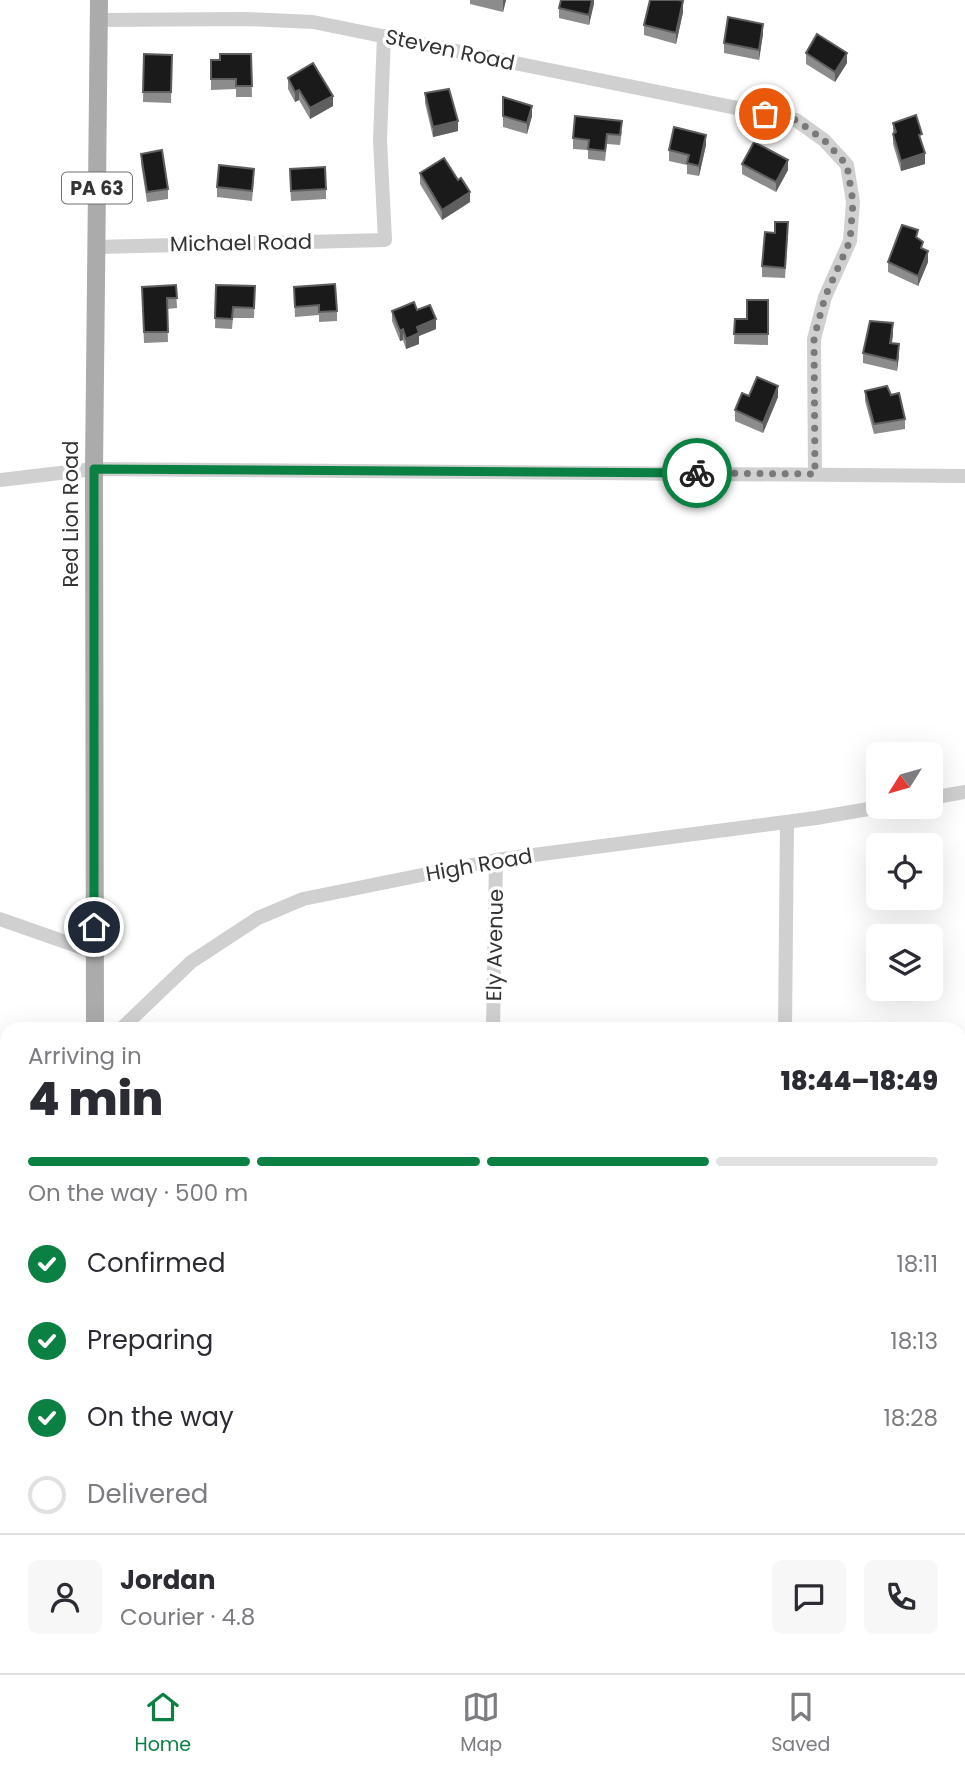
<!DOCTYPE html>
<meta charset="utf-8">
<style>
body{margin:0;font-family:Poppins,sans-serif;background:#f7f7f7;color:#2b2b33;height:100vh;display:flex;flex-direction:column;font-size:26px;white-space:nowrap}
*{box-sizing:border-box;margin:0}
p{font-size:23px;color:#7c7c81}
.icon{flex:none;width:38px;height:38px;fill:none;stroke:currentColor;stroke-width:2;stroke-linecap:round;stroke-linejoin:round}
.map{position:relative;flex:1;overflow:hidden}
.sheet{position:absolute;left:0px;top:1022px;width:966px;height:651px;display:flex;flex-direction:column;background:#fff;border-radius:21px 21px 0 0;box-shadow:0 7px 28px #0002}
.sheet>*{flex:none}
.needle{width:46px;rotate:233deg}
.controls{position:absolute;left:866px;top:742px;display:grid;gap:14px}
.controls a{display:grid;place-items:center;width:77px;height:77px;border-radius:10px;background:#fff;box-shadow:0 7px 28px #0002;font-size:35px}
.pin{position:absolute;display:grid;place-items:center;width:60px;height:60px;color:#fff;margin:-30px;border:4px solid #fff;border-radius:50%;box-shadow:0 2px 7px #0007}
.courier{position:absolute;display:grid;place-items:center;width:70px;height:70px;margin:-35px;border:5px solid #0b8043;border-radius:50%;background:#fff;color:#222;box-shadow:0 2px 9px #0007}
.overview em{font-style:normal;font-weight:800}
.overview div{display:flex;flex-direction:column-reverse}
.overview{display:flex;align-items:center;justify-content:space-between;height:119px;padding:0 28px}
h1{font-size:46px;font-weight:800;line-height:52px}
.bar{display:grid;grid-template-columns:repeat(4,1fr);gap:10px 7px;align-content:center;height:84px;padding:0 28px}
.bar i{height:9px;border-radius:5px;background:#e1e1e2}
.bar .current{background:#0b8043}
.bar p{grid-column:span 4}
.line{display:flex;align-items:center;gap:18px;padding:0 28px;border-top:2px solid #e1e1e2}
.line div{flex:1}
.round{display:grid;place-items:center;flex:none;width:74px;height:74px;border-radius:10px;background:#f7f7f7}
ol{padding:0 28px;list-style:none}
li{display:flex;align-items:center;gap:21px;height:77px}
li p{margin-inline-start:auto}
li .icon{padding:7px;border-radius:50%;background:#0b8043;color:#fff;stroke-width:4}
li:last-child{color:#7c7c81}
li i{width:38px;height:38px;border:4px solid #e1e1e2;border-radius:50%}
.tab-bar{display:flex;justify-content:space-around;align-items:center;height:98px;border-top:2px solid #e1e1e2;background:#fff;font-size:19px;color:#7c7c81}
.tab-bar a{display:grid;justify-items:center;gap:4px}
.tab-bar .current{color:#0b8043}
.map>svg:first-child{display:block}
.lines{fill:none;stroke-linecap:round;stroke-linejoin:round}
.minor{stroke:#d0d0d0;stroke-width:14}
.major{stroke:#ababab;stroke-width:18}
.wall{fill:#8c8c8c}
.shaded-wall{fill:#5f5f5f}
.building{fill:#1a1a1a;stroke:#5f5f5f;stroke-width:2}
.done{stroke:#7a7a7a;stroke-width:7;stroke-dasharray:0 12.6}
.route{stroke:#0b8043;stroke-width:9}
.labels{text-anchor:middle;stroke-width:7;stroke-linejoin:round;paint-order:stroke}
.shield{fill:#fff;stroke:#707070;stroke-width:2}
.shield-label{font-size:19px;font-weight:bold;fill:#333}
.street-label{font-size:21px;fill:#333;stroke:#fff}
</style>
<div class="map">
<svg width="965" height="1673" viewBox="0 0 965 1673">
<rect width="100%" height="100%" fill="#fff"/>
<g class="lines">
<g class="minor">
<polyline points="100,20 246,19 313,22 796,120 824,140 847,165 853,202 850,241 825,297 814,339 815,474"/>
<polyline points="96,247 385,240 380,140 384,36"/>
<polyline points="0,480 94,469 965,476"/>
<polyline points="931,798 965,792"/>
<polyline points="0,919 94,952"/>
<polyline points="121,1029 191,962 258,918 303,899 496,860 816,818 880,807"/>
<polyline points="493,1029 496,860"/>
<polyline points="785,1029 787,822"/>
<polyline points="959,1471 965,1472"/>
<polyline points="361,1673 364,1666"/>
</g>
<g class="major">
<polyline points="95,1029 94,469 99,0"/>
<polyline points="0,1251 7,1238"/>
</g>
</g>
<g class="wall">
<polygon points="470,0 506,0 503,12 470,4"/>
<polygon points="594,0 589,25 559,18 559,8"/>
<polygon points="683,12 676,44 644,35 644,25"/>
<polygon points="763,34 759,60 724,53 724,43"/>
<polygon points="806,53 847,63 835,82 806,64"/>
<polygon points="144,54 172,55 171,103 143,102"/>
<polygon points="251,54 252,97 236,97 236,89 211,90 211,60 220,60"/>
<polygon points="288,78 333,106 310,119 299,100 295,102 288,89"/>
<polygon points="425,93 458,131 433,137 425,103"/>
<polygon points="503,97 532,116 527,134 503,127"/>
<polygon points="893,123 922,144 925,164 901,171 893,144"/>
<polygon points="622,131 620,145 607,144 605,161 588,159 588,150 573,149 573,138"/>
<polygon points="706,145 699,176 687,174 687,165 669,161 669,150"/>
<polygon points="141,154 168,189 168,199 147,202 141,164"/>
<polygon points="742,164 788,170 776,192 742,174"/>
<polygon points="420,173 470,202 442,220 420,184"/>
<polygon points="254,179 252,201 217,197 217,187"/>
<polygon points="290,179 326,189 326,199 291,201"/>
<polygon points="788,233 785,278 762,277 762,266"/>
<polygon points="918,238 928,262 918,286 888,272 888,262"/>
<polygon points="176,285 177,308 167,309 168,342 144,343 142,287"/>
<polygon points="216,285 255,286 254,318 233,318 232,329 215,328"/>
<polygon points="294,287 337,311 337,321 319,322 319,315 295,317"/>
<polygon points="768,300 768,345 734,344 735,319 747,319"/>
<polygon points="417,310 436,329 419,336 419,344 406,349 403,340 400,341 392,321 392,311"/>
<polygon points="893,334 892,343 899,355 897,371 863,363 863,353"/>
<polygon points="865,391 905,419 905,429 874,434 865,401"/>
<polygon points="749,396 778,397 763,433 735,421 735,410"/>
</g>
<g class="shaded-wall">
<polygon points="503,0 506,0 503,12"/>
<polygon points="592,0 594,0 594,4 589,25 589,15"/>
<polygon points="683,1 683,12 676,44 676,33"/>
<polygon points="763,24 763,34 759,60 759,50"/>
<polygon points="847,53 847,63 835,82 835,72"/>
<polygon points="299,90 299,100 295,102 295,92"/>
<polygon points="333,96 333,106 310,119 310,108"/>
<polygon points="532,106 532,116 527,134 527,123"/>
<polygon points="458,121 458,131 433,137 433,127"/>
<polygon points="706,135 706,145 699,176 699,166"/>
<polygon points="925,153 925,164 901,171 901,161"/>
<polygon points="788,160 788,170 776,192 776,182"/>
<polygon points="470,192 470,202 442,220 442,210"/>
<polygon points="928,251 928,262 918,286 918,276"/>
<polygon points="436,319 436,329 419,336 419,344 406,349 406,339 417,327"/>
<polygon points="893,323 893,334 890,353 890,343"/>
<polygon points="403,329 403,340 400,341 400,331"/>
<polygon points="899,344 899,355 897,371 897,361"/>
<polygon points="778,386 778,397 763,433 763,423"/>
</g>
<g class="building">
<polygon points="561,0 592,0 589,15 559,8"/>
<polygon points="650,0 678,0 683,1 676,33 644,25"/>
<polygon points="728,17 763,24 759,50 724,43"/>
<polygon points="817,34 847,53 835,72 806,53"/>
<polygon points="144,54 172,55 171,92 143,92"/>
<polygon points="220,54 251,54 252,86 236,86 236,79 211,79 211,60 220,60"/>
<polygon points="313,63 333,96 310,108 299,90 295,92 288,78"/>
<polygon points="449,89 458,121 433,127 425,93"/>
<polygon points="503,97 532,106 527,123 503,116"/>
<polygon points="916,115 922,134 919,135 925,153 901,161 893,134 896,132 893,123"/>
<polygon points="575,116 622,121 620,135 607,134 605,151 588,149 589,140 573,138"/>
<polygon points="674,127 706,135 699,166 687,163 689,155 669,150"/>
<polygon points="754,142 788,160 776,182 742,164"/>
<polygon points="162,150 168,189 147,192 141,154"/>
<polygon points="444,158 458,180 461,178 470,192 442,210 420,173"/>
<polygon points="219,165 254,169 252,191 217,187"/>
<polygon points="325,167 326,189 291,191 290,169"/>
<polygon points="775,222 788,222 785,268 762,266 765,232 775,233"/>
<polygon points="902,225 918,230 916,237 923,242 921,248 928,251 918,276 888,262"/>
<polygon points="335,284 337,311 319,312 319,305 295,307 294,287"/>
<polygon points="176,285 177,298 167,298 168,332 144,332 142,287"/>
<polygon points="216,285 255,286 254,308 233,307 232,319 215,318"/>
<polygon points="747,300 768,300 768,334 734,334 735,319 747,319"/>
<polygon points="414,302 417,310 430,305 436,319 417,327 419,333 406,339 403,329 400,331 392,311"/>
<polygon points="870,321 893,323 890,343 899,344 897,361 863,353"/>
<polygon points="757,377 778,386 763,423 735,410 742,393 749,396"/>
<polygon points="887,386 891,395 899,393 905,419 874,424 865,391"/>
</g>
<g class="lines">
<polyline class="done" points="697,473 815,474 814,338 825,297 850,241 853,202 847,165 824,140 796,120 765,114"/>
<polyline class="route" points="94,927 94,469 697,473"/>
</g>
<g class="labels">
<rect class="shield" x="62" y="172.5" width="70" height="31" rx="5"/>
<g class="shield-label">
<text x="97" y="195">PA 63</text>
</g>
<g class="street-label">
<text transform="translate(450 50) rotate(12)" y="7">Steven Road</text>
<text transform="translate(241 243) rotate(-1)" y="7">Michael Road</text>
<text transform="translate(71 514) rotate(-90)" y="7">Red Lion Road</text>
<text transform="translate(479 865) rotate(-10)" y="7">High Road</text>
<text transform="translate(495 945) rotate(-89)" y="7">Ely Avenue</text>
</g>
</g>
</svg>
<div class="controls">
<a><svg class="needle" viewBox="-14 -14 28 28"><path d="M0-13l5 13h-10z" fill="#e53935"/><path d="M0 13l5-13h-10z" fill="#7c7c81"/></svg></a>
<a><svg class="icon" aria-label="locate" viewBox="0 0 24 24"><circle cx="12" cy="12" r="6"/><path d="M12 2v4M12 18v4M2 12h4M18 12h4"/></svg></a>
<a><svg class="icon" aria-label="layers" viewBox="0 0 24 24"><path d="M12 4l9 5-9 5-9-5zM3 14l9 5 9-5"/></svg></a>
</div>
<div class="pin" style="left:765px;top:114px;background:#ea580c"><svg class="icon" aria-label="bag" viewBox="0 0 24 24"><path d="M5 8h14l-1 12H6zM9 8a3 3 0 0 1 6 0"/></svg></div>
<div class="pin" style="left:94px;top:927px;background:#1f2937"><svg class="icon" aria-label="home" viewBox="0 0 24 24"><path d="M3 11l9-7 9 7M6 9v11h12V9"/></svg></div>
<div class="courier" style="left:697px;top:473px"><svg class="icon" aria-label="bike" viewBox="0 0 24 24"><circle cx="6" cy="16" r="4"/><circle cx="18" cy="16" r="4"/><path d="M6 16l4-8h5l3 8M10 8l3 8H6M13 5h3"/></svg></div>
<section class="sheet">
<div class="overview"><div><h1>4 min</h1><p>Arriving in</p></div><em>18:44–18:49</em></div>
<div class="bar"><i class="current"></i><i class="current"></i><i class="current"></i><i></i><p>On the way · 500 m</p></div>
<ol>
<li><svg class="icon" aria-label="check" viewBox="0 0 24 24"><path d="M5 12l5 5 9-10"/></svg>Confirmed<p>18:11</p></li>
<li><svg class="icon" aria-label="check" viewBox="0 0 24 24"><path d="M5 12l5 5 9-10"/></svg>Preparing<p>18:13</p></li>
<li><svg class="icon" aria-label="check" viewBox="0 0 24 24"><path d="M5 12l5 5 9-10"/></svg>On the way<p>18:28</p></li>
<li><i></i>Delivered</li>
</ol>
<div class="line" style="height:126px"><a class="round"><svg class="icon" aria-label="person" viewBox="0 0 24 24"><circle cx="12" cy="8" r="4"/><path d="M4 21q1-7 8-7t8 7"/></svg></a><div><b>Jordan</b><p>Courier · 4.8</p></div><a class="round"><svg class="icon" aria-label="chat" viewBox="0 0 24 24"><path d="M4 5h16v11H9l-5 4z"/></svg></a><a class="round"><svg class="icon" aria-label="phone" viewBox="0 0 24 24"><path d="M5 4h4l2 5-3 2q2 4 5 5l2-3 5 2v4C11 20 4 13 5 4z"/></svg></a></div>
</section>
</div>
<nav class="tab-bar">
<a class="current"><svg class="icon" aria-label="home" viewBox="0 0 24 24"><path d="M3 11l9-7 9 7M6 9v11h12V9"/></svg>Home</a>
<a><svg class="icon" aria-label="map" viewBox="0 0 24 24"><path d="M3 6l6-2 6 2 6-2v14l-6 2-6-2-6 2zM9 4v14M15 6v14"/></svg>Map</a>
<a><svg class="icon" aria-label="saved" viewBox="0 0 24 24"><path d="M7 4h10v16l-5-4-5 4z"/></svg>Saved</a>
</nav>
